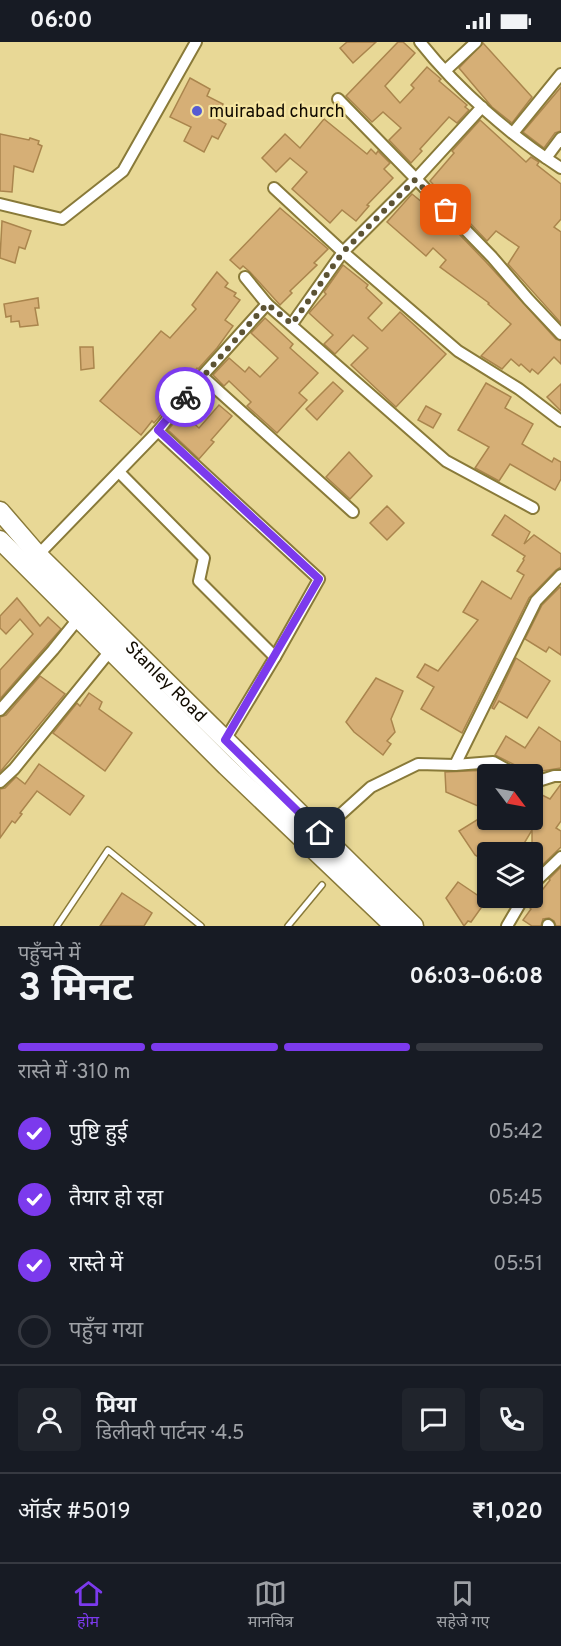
<!DOCTYPE html>
<html lang="hi">
<meta charset="utf-8">
<style>
body{margin:0;font-family:Overpass,"Noto Sans Devanagari",sans-serif;background:#20242c;color:#f1f3f6;height:100vh;display:flex;flex-direction:column;font-size:22px;white-space:nowrap}
*{box-sizing:border-box;margin:0}
p{font-size:20px;color:#9ea1a6}
.icon{flex:none;width:33px;height:33px;fill:none;stroke:currentColor;stroke-width:2;stroke-linecap:round;stroke-linejoin:round}
.map{position:relative;height:884px;overflow:hidden}
.sheet{display:flex;flex-direction:column;background:#171b24;flex:1}
.sheet>*{flex:none}
.needle{width:39px;rotate:122deg}
.buttons{position:absolute;left:477px;top:722px;display:grid;gap:12px}
.buttons a{display:grid;place-items:center;width:66px;height:66px;border-radius:6px;background:#171b24;box-shadow:0 2px 4px #0004;font-size:30px}
.pin{position:absolute;display:grid;place-items:center;width:51px;height:51px;color:#fff;margin:-26px;border-radius:12px;box-shadow:0 3px 9px #0006}
.courier{position:absolute;display:grid;place-items:center;width:60px;height:60px;margin:-30px;border:4px solid #7c3aed;border-radius:50%;background:#fff;color:#222;box-shadow:0 2px 8px #0007}
.head em{font-style:normal;font-weight:700}
.head div{display:flex;flex-direction:column-reverse}
.head{display:flex;align-items:center;justify-content:space-between;height:102px;padding:0 18px}
h1{font-size:39px;font-weight:700;line-height:45px}
.bar{display:grid;grid-template-columns:repeat(4,1fr);gap:9px 6px;align-content:center;height:72px;padding:0 18px}
.bar i{height:8px;border-radius:4px;background:#363941}
.bar .current{background:#7c3aed}
.bar p{grid-column:span 4}
.line{display:flex;align-items:center;gap:15px;padding:0 18px;border-top:2px solid #363941}
.line div{flex:1}
.round{display:grid;place-items:center;flex:none;width:63px;height:63px;border-radius:6px;background:#20242c}
ol{padding:0 18px;list-style:none}
li{display:flex;align-items:center;gap:18px;height:66px}
li p{margin-inline-start:auto}
li .icon{padding:6px;border-radius:50%;background:#7c3aed;color:#fff;stroke-width:4}
li:last-child{color:#9ea1a6}
li i{width:33px;height:33px;border:3px solid #363941;border-radius:50%}
.status{display:flex;justify-content:space-between;align-items:center;height:42px;padding:0 30px;background:#171b24;direction:ltr}
.status svg{height:16px;fill:currentColor}
.tab-bar{display:flex;justify-content:space-around;align-items:center;height:84px;border-top:2px solid #363941;background:#171b24;font-size:16px;color:#9ea1a6}
.tab-bar a{display:grid;justify-items:center;gap:3px}
.tab-bar .current{color:#7c3aed}
.map>svg:first-child{display:block}
.building{fill:#d6af76;stroke:#aa854d;stroke-width:1.5}
.lines{fill:none;stroke-linecap:round;stroke-linejoin:round}
.lane-casing{stroke:#897a39;stroke-width:8}
.street-casing{stroke:#897a39;stroke-width:14}
.primary-casing{stroke:#897a39;stroke-width:21}
.lane{stroke:#fff;stroke-width:5}
.street{stroke:#fff;stroke-width:10}
.primary{stroke:#fff;stroke-width:18}
.done{stroke:#5c5334;stroke-width:6;stroke-dasharray:0 10.8}
.route{stroke:#7c3aed;stroke-width:8}
.poi-dot{fill:#565bd2;stroke:#f5e5a2;stroke-width:2}
.labels{text-anchor:middle;stroke-width:4.5;stroke-linejoin:round;paint-order:stroke}
.poi-label{font-size:18px;fill:#110b00;stroke:#f5e5a2;text-anchor:start}
.street-label{font-size:18px;fill:#110b00;stroke:#f5e5a2}
</style>
<div class="status"><b>06:00</b><svg viewBox="0 0 49 12"><path d="M0 12V9h3v3zM5 12V6h3v6zM10 12V3h3v9zM15 12V0h3v12zM26 1h20v11H26zM47 4h2v5h-2z"/></svg></div>
<div class="map">
<svg width="561" height="884" viewBox="0 0 561 884">
<rect width="100%" height="100%" fill="#e8d896"/>
<g class="building">
<polygon points="347,0 376,0 353,21 340,6"/>
<polygon points="398,0 403,0 415,11 385,44 400,61 414,46 411,43 427,25 441,37 439,39 467,63 465,65 469,68 457,81 449,75 420,107 422,109 411,121 389,98 401,86 383,70 372,80 346,54"/>
<polygon points="483,1 532,55 512,81 492,65 459,26"/>
<polygon points="190,36 210,47 207,54 223,62 216,76 226,82 218,97 212,94 204,110 184,99 191,85 170,75"/>
<polygon points="561,45 561,89 555,91 544,106 523,90"/>
<polygon points="324,77 367,112 371,107 376,112 378,109 390,121 384,127 393,136 367,163 369,164 356,179 342,168 330,181 292,147 307,130 290,116 276,130 262,116 285,92 300,106"/>
<polygon points="480,78 526,120 531,115 539,120 537,123 561,142 561,177 554,185 561,190 561,281 508,222 519,205 496,189 487,199 430,139 454,111 452,109"/>
<polygon points="0,92 29,98 30,96 39,99 38,102 42,104 33,130 14,124 12,150 0,149"/>
<polygon points="412,152 428,165 430,162 486,220 556,297 561,299 561,322 554,315 538,332 532,327 530,330 521,322 519,324 511,317 502,327 481,314 511,282 488,262 489,261 440,225 446,218 433,206 426,214 387,180"/>
<polygon points="280,166 328,207 314,221 317,223 290,249 292,251 280,263 250,230 243,224 240,227 230,218"/>
<polygon points="2,179 31,189 25,207 19,205 15,221 0,216"/>
<polygon points="343,223 368,243 366,246 382,261 368,276 382,289 400,270 446,312 396,365 351,323 368,306 353,293 335,312 324,302 333,293 309,271 326,252 324,250"/>
<polygon points="217,230 228,241 225,245 236,251 234,254 240,258 225,278 233,284 217,306 198,327 197,326 170,359 171,361 154,381 152,379 141,393 100,359 161,289 170,296 196,267 192,263"/>
<polygon points="38,256 39,266 35,266 38,283 20,285 19,279 11,280 11,274 6,275 4,262"/>
<polygon points="265,276 293,302 290,306 318,331 299,351 307,358 277,391 247,364 251,360 229,339 224,344 213,333 229,316 245,330 249,325 260,335 278,316 251,291"/>
<polygon points="80,305 93,305 94,326 81,328"/>
<polygon points="333,340 343,349 317,378 306,367"/>
<polygon points="486,341 511,355 505,366 533,382 522,402 552,420 554,416 561,420 561,437 555,448 510,422 499,439 475,426 489,405 458,388"/>
<polygon points="561,342 561,369 547,355"/>
<polygon points="219,363 232,374 211,398 214,400 199,417 168,388 182,371 199,386"/>
<polygon points="426,364 441,372 433,386 418,378"/>
<polygon points="349,410 372,434 350,457 326,435"/>
<polygon points="387,464 404,481 387,498 370,481"/>
<polygon points="505,473 530,490 524,502 534,493 561,512 561,525 556,528 529,556 462,691 421,667 434,645 417,635 425,622 438,629 478,578 463,570 482,539 511,557 524,533 517,529 524,518 523,517 525,514 492,493"/>
<polygon points="560,545 561,546 561,613 549,605 546,610 525,597 542,563"/>
<polygon points="17,556 40,584 48,575 61,587 0,657 0,628 33,592 20,577 6,592 0,586 0,574"/>
<polygon points="516,616 550,639 527,676 499,659 494,667 492,666"/>
<polygon points="40,634 65,652 0,730 0,675 6,673"/>
<polygon points="376,636 403,649 391,677 395,690 387,699 391,702 383,713 354,690 346,680"/>
<polygon points="89,651 102,660 99,667 132,691 105,729 53,691 77,661 80,664"/>
<polygon points="539,685 561,700 561,726 536,730 535,732 522,732 519,725 495,713 506,694 525,706"/>
<polygon points="39,722 84,754 70,773 37,749 20,771 22,772 15,781 12,779 0,796 0,747 5,746 16,735 25,742"/>
<polygon points="491,728 499,732 488,732 488,777 532,777 532,748 550,757 561,742 561,779 556,786 561,789 561,805 536,829 532,827 532,788 519,810 488,810 488,821 475,813 459,789 477,778 485,767 446,750 445,730"/>
<polygon points="561,825 561,884 556,884 554,879 549,876 543,877 541,884 532,884 523,878 531,867 529,865 550,838 549,837"/>
<polygon points="458,840 486,859 471,880 468,879 464,884 446,856"/>
<polygon points="122,851 152,871 144,884 100,884"/>
</g>
<g class="lines">
<defs>
<g id="lane">
<polyline points="57,884 108,808 201,884"/>
<polyline points="288,884 322,843"/>
</g>
<g id="street">
<path d="M 420,0 C 457,47 511,94 561,126"/>
<polyline points="446,28 476,0"/>
<polyline points="338,57 492,215 528,257 561,292"/>
<polyline points="513,91 561,32"/>
<polyline points="546,116 561,96"/>
<polyline points="274,146 343,210 458,309 519,347 561,379"/>
<polyline points="0,162 62,177 123,129 196,0"/>
<polyline points="245,235 267,262 446,419 533,466"/>
<polyline points="292,282 343,210 415,138 482,65"/>
<polyline points="202,334 353,470"/>
<polyline points="158,389 319,537 275,615"/>
<polyline points="119,430 204,516 199,539 275,615 225,698"/>
<polyline points="38,513 158,389 202,334 267,262"/>
<polyline points="0,668 53,608 78,577"/>
<polyline points="455,723 536,559 561,533"/>
<polyline points="0,740 14,727 110,609"/>
<polyline points="532,741 554,734 561,734"/>
<polyline points="320,791 371,745 418,722 455,723 493,720 515,732"/>
<polyline points="532,843 561,815"/>
<polyline points="548,883 549,884"/>
<polyline points="507,884 524,855"/>
</g>
<g id="primary">
<path id="s1" d="M 0,469 L 38,513 L 414,884"/>
<polyline points="0,498 226,724 394,884"/>
</g>
</defs>
<use href="#lane" class="lane-casing"/>
<use href="#street" class="street-casing"/>
<use href="#primary" class="primary-casing"/>
<use href="#lane" class="lane"/>
<use href="#street" class="street"/>
<use href="#primary" class="primary"/>
</g>
<g class="lines">
<polyline class="done" points="185,355 267,262 292,282 343,210 415,138 446,168"/>
<polyline class="route" points="185,355 158,388 319,537 225,698 320,791"/>
</g>
<circle class="poi-dot" cx="197" cy="69" r="6"/>
<g class="labels">
<g class="poi-label">
<text x="209" y="75">muirabad church</text>
</g>
<g class="street-label">
<text dy="6" stroke="none"><textPath href="#s1" startOffset="238">Stanley Road</textPath></text>
</g>
</g>
</svg>
<div class="buttons">
<a><svg class="needle" viewBox="-14 -14 28 28"><path d="M0-13l5 13h-10z" fill="#e53935"/><path d="M0 13l5-13h-10z" fill="#9ea1a6"/></svg></a>
<a><svg class="icon" aria-label="layers" viewBox="0 0 24 24"><path d="M12 4l9 5-9 5-9-5zM3 14l9 5 9-5"/></svg></a>
</div>
<div class="pin" style="left:446px;top:168px;background:#ea580c"><svg class="icon" aria-label="bag" viewBox="0 0 24 24"><path d="M5 8h14l-1 12H6zM9 8a3 3 0 0 1 6 0"/></svg></div>
<div class="pin" style="left:320px;top:791px;background:#1f2937"><svg class="icon" aria-label="home" viewBox="0 0 24 24"><path d="M3 11l9-7 9 7M6 9v11h12V9"/></svg></div>
<div class="courier" style="left:185px;top:355px"><svg class="icon" aria-label="bike" viewBox="0 0 24 24"><circle cx="6" cy="16" r="4"/><circle cx="18" cy="16" r="4"/><path d="M6 16l4-8h5l3 8M10 8l3 8H6M13 5h3"/></svg></div>
</div>
<section class="sheet">
<div class="head"><div><h1>3 मिनट</h1><p>पहुँचने में</p></div><em>06:03–06:08</em></div>
<div class="bar"><i class="current"></i><i class="current"></i><i class="current"></i><i></i><p>रास्ते में · 310 m</p></div>
<ol>
<li><svg class="icon" aria-label="check" viewBox="0 0 24 24"><path d="M5 12l5 5 9-10"/></svg>पुष्टि हुई<p>05:42</p></li>
<li><svg class="icon" aria-label="check" viewBox="0 0 24 24"><path d="M5 12l5 5 9-10"/></svg>तैयार हो रहा<p>05:45</p></li>
<li><svg class="icon" aria-label="check" viewBox="0 0 24 24"><path d="M5 12l5 5 9-10"/></svg>रास्ते में<p>05:51</p></li>
<li><i></i>पहुँच गया</li>
</ol>
<div class="line" style="height:108px"><a class="round"><svg class="icon" aria-label="person" viewBox="0 0 24 24"><circle cx="12" cy="8" r="4"/><path d="M4 21q1-7 8-7t8 7"/></svg></a><div><b>प्रिया</b><p>डिलीवरी पार्टनर · 4.5</p></div><a class="round"><svg class="icon" aria-label="chat" viewBox="0 0 24 24"><path d="M4 5h16v11H9l-5 4z"/></svg></a><a class="round"><svg class="icon" aria-label="phone" viewBox="0 0 24 24"><path d="M5 4h4l2 5-3 2q2 4 5 5l2-3 5 2v4C11 20 4 13 5 4z"/></svg></a></div>
<div class="line" style="height:78px"><div>ऑर्डर #5019</div><b>₹1,020</b></div>
</section>
<nav class="tab-bar">
<a class="current"><svg class="icon" aria-label="home" viewBox="0 0 24 24"><path d="M3 11l9-7 9 7M6 9v11h12V9"/></svg>होम</a>
<a><svg class="icon" aria-label="map" viewBox="0 0 24 24"><path d="M3 6l6-2 6 2 6-2v14l-6 2-6-2-6 2zM9 4v14M15 6v14"/></svg>मानचित्र</a>
<a><svg class="icon" aria-label="saved" viewBox="0 0 24 24"><path d="M7 4h10v16l-5-4-5 4z"/></svg>सहेजे गए</a>
</nav>
